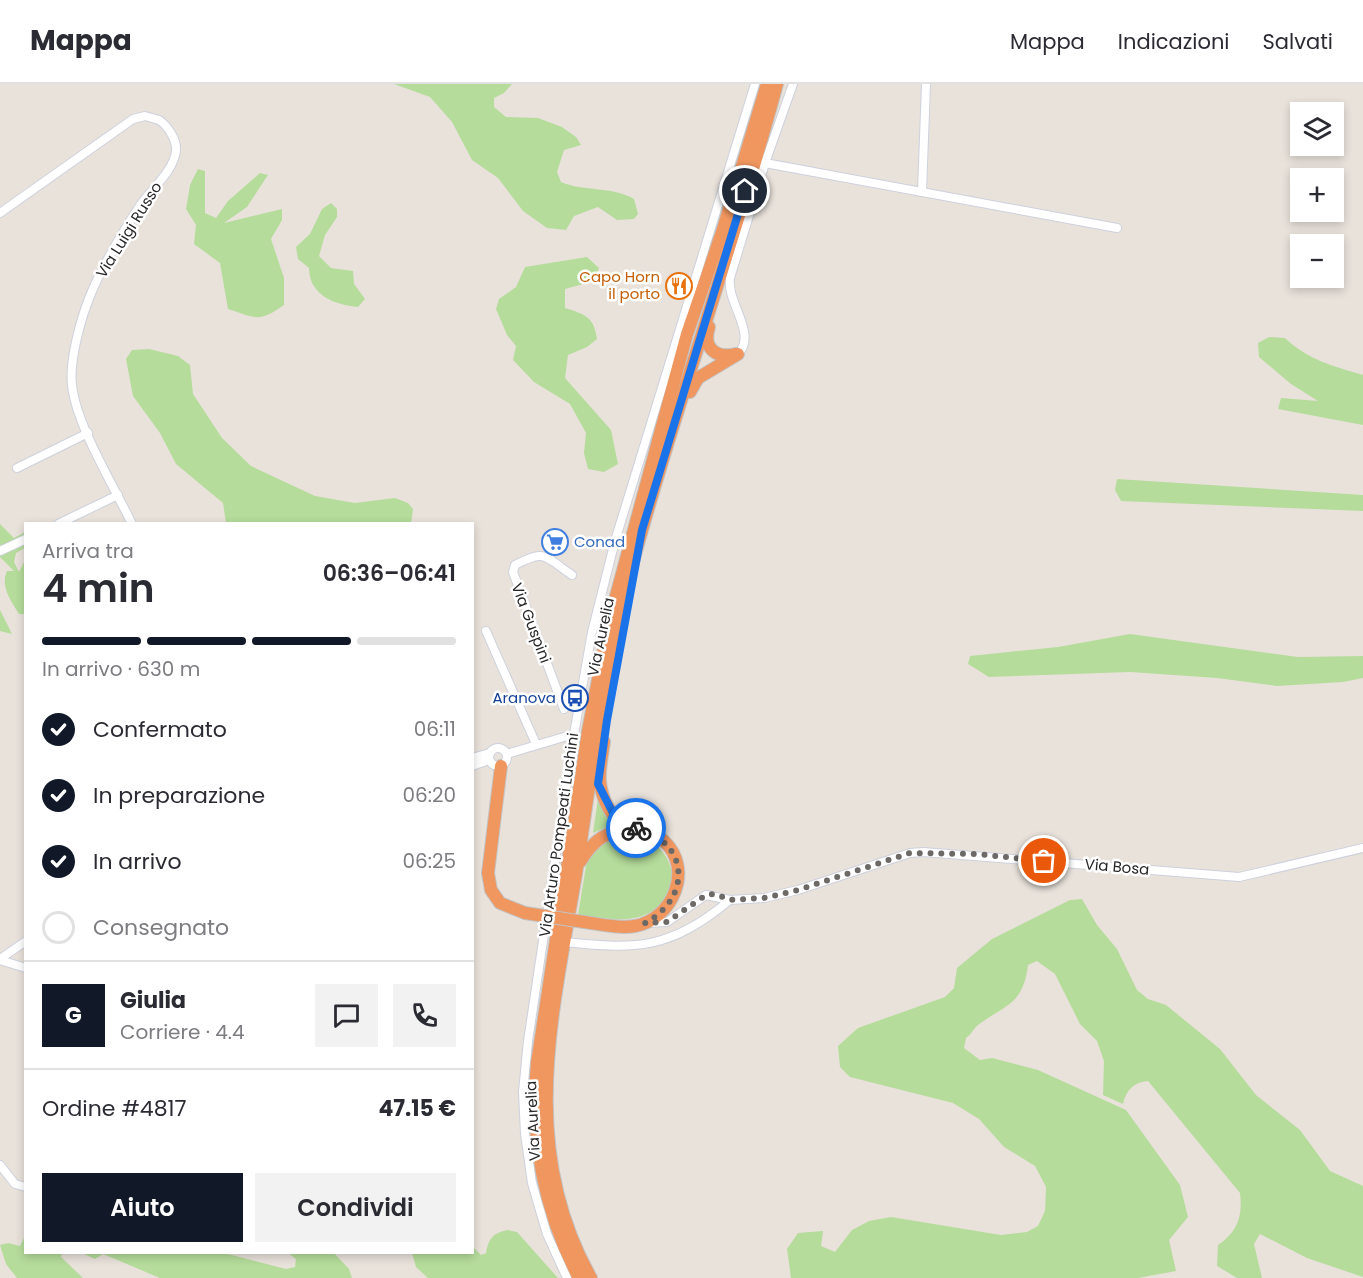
<!DOCTYPE html>
<html lang="it">
<meta charset="utf-8">
<style>
body{margin:0;font-family:Poppins,sans-serif;background:#f2f2f3;color:#2b2b33;height:100vh;display:flex;flex-direction:column;font-size:22px;white-space:nowrap}
*{box-sizing:border-box;margin:0}
p{font-size:20px;color:#7c7c81}
.icon{flex:none;width:33px;height:33px;fill:none;stroke:currentColor;stroke-width:2;stroke-linecap:round;stroke-linejoin:round}
.map{position:relative;flex:1;overflow:hidden}
.side{position:absolute;left:24px;top:438px;width:450px;height:732px;display:flex;flex-direction:column;background:#fff;border-radius:0px;box-shadow:0 3px 9px #0003}
.side>*{flex:none}
.tools{position:absolute;left:1290px;top:18px;display:grid;gap:12px}
.tools a{display:grid;place-items:center;width:54px;height:54px;border-radius:0px;background:#fff;box-shadow:0 3px 9px #0003;font-size:30px}
.pin{position:absolute;display:grid;place-items:center;width:51px;height:51px;color:#fff;margin:-26px;border:3px solid #fff;border-radius:50%;box-shadow:0 2px 6px #0007}
.courier{position:absolute;display:grid;place-items:center;width:60px;height:60px;margin:-30px;border:4px solid #1a73e8;border-radius:50%;background:#fff;color:#222;box-shadow:0 2px 8px #0007}
.overview em{font-style:normal;font-weight:600}
.overview div{display:flex;flex-direction:column-reverse}
.overview{display:flex;align-items:center;justify-content:space-between;height:102px;padding:0 18px}
h1{font-size:39px;font-weight:600;line-height:45px}
.bar{display:grid;grid-template-columns:repeat(4,1fr);gap:9px 6px;align-content:center;height:72px;padding:0 18px}
.bar i{height:8px;border-radius:4px;background:#e1e1e2}
.bar .on{background:#111827}
.bar p{grid-column:span 4}
.line{display:flex;align-items:center;gap:15px;padding:0 18px;border-top:2px solid #e1e1e2}
.line div{flex:1}
.round{display:grid;place-items:center;flex:none;width:63px;height:63px;border-radius:0px;background:#f2f2f3}
ol{padding:0 18px;list-style:none}
li{display:flex;align-items:center;gap:18px;height:66px}
li p{margin-inline-start:auto}
li .icon{padding:6px;border-radius:50%;background:#111827;color:#fff;stroke-width:4}
li:last-child{color:#7c7c81}
li i{width:33px;height:33px;border:3px solid #e1e1e2;border-radius:50%}
.action{display:flex;gap:12px;margin-top:auto;padding:12px 18px}
.action a{flex:1;height:69px;border-radius:0px;background:#111827;color:#fff;font-size:24px;font-weight:600;line-height:69px;text-align:center}
.action a+a{background:#f2f2f3;color:#2b2b33}
header{display:flex;align-items:center;gap:36px;box-sizing:border-box;height:84px;padding:0 30px;background:#fff;border-bottom:2px solid #e1e1e2}
header strong{font-size:28px}
nav{display:flex;gap:33px;margin-inline-start:auto;font-size:21px}
.map>svg:first-child{display:block}
.green{fill:#b5dc9b}
.lines{fill:none;stroke-linecap:round;stroke-linejoin:round}
.minor-casing{stroke:#cdd1dc;stroke-width:10}
.highway-casing{stroke:#c3c3c3;stroke-width:14}
.minor{stroke:#fff;stroke-width:8}
.highway{stroke:#f0965f;stroke-width:12}
.highway-bridge-casing{stroke:#c3c3c3;stroke-width:14;stroke-linecap:butt}
.highway-bridge{stroke:#f0965f;stroke-width:12}
.done{stroke:#6c6967;stroke-width:6;stroke-dasharray:0 10.8}
.route{stroke:#1a73e8;stroke-width:8}
.labels{text-anchor:middle;stroke-width:5;stroke-linejoin:round;paint-order:stroke}
.street-label{font-size:15px;fill:#282828;stroke:#fff}
.food-label{font-size:15px;fill:#c56008;stroke:#fff;text-anchor:end}
.shop-label{font-size:15px;fill:#366cbe;stroke:#fff;text-anchor:start}
.transit-label{font-size:15px;fill:#164399;stroke:#fff;text-anchor:end}
</style>
<header>
<strong>Mappa</strong>
<nav><a>Mappa</a><a>Indicazioni</a><a>Salvati</a></nav>
</header>
<div class="map">
<svg width="1363" height="1194" viewBox="0 0 1363 1194">
<rect width="100%" height="100%" fill="#e9e2db"/>
<g class="green">
<path d="M 394,0 L 512,0 L 504,9 L 494,14 L 494,23 L 506,33 L 538,34 L 562,43 L 576,53 L 581,61 L 564,66 L 557,88 L 561,98 C 585,108 612,102 634,115 L 638,130 L 634,135 L 617,136 L 598,123 L 574,132 L 566,146 L 547,144 L 523,127 L 498,94 L 472,76 L 452,38 L 430,13 Z"/>
<path d="M 198,85 L 205,87 L 205,129 L 216,134 L 228,117 L 260,89 L 268,91 L 247,123 L 224,139 L 282,125 L 282,136 L 271,155 L 284,194 L 284,221 C 259,239 256,234 228,225 L 220,179 L 194,160 L 196,141 L 186,125 L 190,101 Z"/>
<path d="M 331,119 L 337,125 L 337,133 L 325,151 L 319,172 L 331,184 L 353,187 L 354,200 L 365,215 L 358,223 C 335,221 309,211 309,184 L 298,175 L 296,163 L 310,150 L 322,125 Z"/>
<path d="M 587,173 L 599,184 L 594,197 L 565,205 L 565,224 C 584,230 594,232 597,255 L 587,263 L 568,271 L 565,294 L 611,346 L 618,380 L 604,388 L 588,385 L 584,369 L 586,349 L 570,320 L 534,298 L 513,276 L 516,262 L 507,251 L 496,225 L 499,215 L 516,203 L 525,183 Z"/>
<path d="M 1269,253 L 1285,254 C 1308,276 1333,282 1363,291 L 1363,341 L 1278,325 L 1281,314 L 1318,317 L 1291,300 L 1259,273 L 1258,259 Z"/>
<polygon points="149,265 178,272 190,281 193,310 222,354 251,382 315,412 355,419 395,414 408,419 413,425 411,440 226,439 223,419 176,380 160,349 133,312 126,275 132,266"/>
<polygon points="1117,395 1363,411 1363,427 1121,417 1115,406"/>
<path d="M 0,440 L 14,454 L 25,448 L 25,464 L 16,469 L 14,478 L 19,488 L 25,476 L 25,530 L 19,530 C 11,517 0,502 7,487 L 14,487 L 0,473 Z"/>
<polygon points="0,526 12,550 0,547"/>
<polygon points="1130,550 1298,573 1363,572 1363,594 1343,598 1277,602 1217,594 1130,588 989,593 968,580 970,572 1058,563"/>
<polygon points="598,715 605,731 614,740 593,749"/>
<path d="M 635,749 C 679,764 687,815 642,832 C 623,839 597,833 578,831 L 587,776 L 598,755 Z"/>
<path d="M 1082,815 L 1097,841 L 1117,865 L 1137,906 L 1148,915 L 1166,921 L 1220,965 L 1256,1011 L 1300,1046 L 1330,1087 L 1363,1102 L 1363,1193 L 1307,1174 L 1260,1150 L 1254,1160 L 1262,1194 L 1237,1194 L 1217,1182 L 1218,1161 C 1237,1148 1243,1133 1240,1109 L 1148,997 C 1134,998 1126,1006 1123,1020 L 1103,1011 L 1104,977 L 1097,957 L 1080,940 L 1055,890 L 1037,877 L 1028,881 C 1023,921 1006,920 978,941 C 973,945 972,950 966,954 L 964,964 L 980,976 L 992,974 L 1038,986 L 1126,1026 L 1180,1101 L 1188,1133 L 1169,1156 L 1176,1187 L 1138,1194 L 791,1194 L 787,1165 L 798,1149 L 823,1147 L 821,1162 L 835,1168 L 852,1146 L 869,1137 L 891,1133 L 1001,1151 L 1027,1148 L 1038,1142 L 1045,1127 L 1046,1103 L 1035,1082 L 1004,1063 L 979,1035 L 953,1019 L 850,993 L 840,983 L 838,962 L 858,944 L 945,913 L 954,904 L 957,884 L 992,855 L 1070,816 Z"/>
<path d="M 507,1146 L 517,1148 L 558,1194 L 428,1194 L 416,1183 L 412,1169 L 472,1168 L 473,1163 L 481,1171 L 486,1169 C 489,1154 492,1150 507,1146 Z"/>
<polygon points="25,1152 26,1168 62,1169 61,1173 83,1194 17,1194 6,1180 0,1161 8,1159 20,1162"/>
<polygon points="82,1169 224,1169 286,1185 295,1183 296,1175 288,1169 334,1169 349,1185 352,1194 160,1194 103,1170 95,1175"/>
</g>
<g class="lines">
<defs>
<g id="minor">
<polyline points="765,79 1117,144"/>
<polyline points="922,108 926,0"/>
<path d="M 0,129 L 133,35 L 145,32 L 159,36 C 168,42 177,56 176,67 C 174,86 152,105 141,120 C 122,149 103,180 90,212 C 81,234 69,277 72,301 C 76,341 114,402 132,440"/>
<path d="M 738,270 C 758,250 726,218 730,194 L 765,79 L 793,0"/>
<polyline points="17,384 88,349"/>
<polyline points="58,440 118,411"/>
<polyline points="0,467 26,455"/>
<polyline points="486,547 536,660"/>
<path d="M 564,625 L 513,488 L 515,481 C 546,464 545,473 572,491"/>
<circle cx="498" cy="673" r="9"/>
<polyline points="507,670 574,650"/>
<polyline points="472,674 490,669"/>
<polyline points="472,682 489,676"/>
<polyline points="645,839 667,838 706,811 730,816 764,814 798,806 910,769 923,768 1239,793 1363,764"/>
<path d="M 565,858 C 639,866 670,865 730,816"/>
<polyline points="0,875 26,857"/>
<polyline points="0,876 26,884"/>
<polyline points="0,1081 15,1100 26,1103"/>
<polyline points="567,1194 547,1150 532,1099 525,1050 523,1008 528,957 574,650 592,548 615,457 755,0"/>
</g>
<g id="highway">
<path d="M 709,243 C 702,264 716,275 736,270"/>
<polyline points="690,308 698,294 738,270"/>
<polyline points="501,682 488,789 491,806 500,819 525,829"/>
<path d="M 580,778 C 593,756 607,746 634,744"/>
<path d="M 584,838 C 600,840 619,845 635,842 C 673,835 694,785 664,757 C 647,742 622,746 609,725 C 595,700 600,685 604,658"/>
<path d="M 579,1194 C 544,1128 530,1053 537,979 L 588,647 L 610,534 L 687,250 L 722,148 L 767,0"/>
<path d="M 591,1194 C 517,1063 553,929 576,790 C 591,694 602,597 626,504 C 671,334 732,169 777,0"/>
</g>
</defs>
<use href="#minor" class="minor-casing"/>
<use href="#highway" class="highway-casing"/>
<use href="#minor" class="minor"/>
<use href="#highway" class="highway"/>
<defs>
<polyline id="highway-bridge" points="525,829 584,838"/>
</defs>
<use href="#highway-bridge" class="highway-bridge-casing"/>
<use href="#highway-bridge" class="highway-bridge"/>
</g>
<g class="lines">
<path class="done" d="M 636,744 C 690,758 692,814 645,839 L 667,838 L 706,811 L 715,810 L 730,816 L 764,814 L 798,806 L 910,769 L 976,770 L 1044,777"/>
<polyline class="route" points="636,744 614,731 598,700 607,636 642,446 745,107"/>
</g>
<defs>
<symbol id="restaurant-ring" viewBox="-11 -11 22 22"><circle r="9.5" fill="#fff" stroke="#e8710a" stroke-width="1.5"/><path d="M-5-6h1v4h1v-4h1v4h1v-4h1v5L-1.5 .5V6h-2V.5L-5-1ZM5-6V6H3V1.5H1.5Q1.5-4 5-6Z" fill="#e8710a"/></symbol>
<symbol id="supermarket-ring" viewBox="-11 -11 22 22"><circle r="9.5" fill="#fff" stroke="#3f7fe0" stroke-width="1.5"/><path d="M-6-5.5h2.5l.6 2H6L4.5 2H-2.5L-4.4-4H-6ZM-1.5 3.2a1.3 1.3 0 1 0 .1 0ZM3 3.2a1.3 1.3 0 1 0 .1 0Z" fill="#3f7fe0"/></symbol>
<symbol id="bus-ring" viewBox="-11 -11 22 22"><circle r="9.5" fill="#fff" stroke="#1a4fb4" stroke-width="1.5"/><path d="M-5-6H5V4H4V6H2V4H-2V6H-4V4H-5ZM-3.5-4V0h7V-4ZM-3.5 1.2v1.5H-2V1.2ZM2 1.2v1.5H3.5V1.2Z" fill="#1a4fb4"/></symbol>
</defs>
<g fill-rule="evenodd">
<use href="#restaurant-ring" x="664" y="187" width="30" height="30"/>
<use href="#supermarket-ring" x="540" y="443" width="30" height="30"/>
<use href="#bus-ring" x="560" y="599" width="30" height="30"/>
</g>
<g class="labels">
<g class="street-label">
<text transform="translate(129 146) rotate(-58)" y="5">Via Luigi Russo</text>
<text transform="translate(531 539) rotate(69)" y="5">Via Guspini</text>
<text transform="translate(601 553) rotate(-78)" y="5">Via Aurelia</text>
<text transform="translate(559 751) rotate(-82)" y="5">Via Arturo Pompeati Luchini</text>
<text transform="translate(1117 783) rotate(5)" y="5">Via Bosa</text>
<text transform="translate(533 1037) rotate(-93)" y="5">Via Aurelia</text>
</g>
<g class="food-label">
<text x="660" y="198">Capo Horn<tspan x="660" dy="17">il porto</tspan></text>
</g>
<g class="shop-label">
<text x="574" y="463">Conad</text>
</g>
<g class="transit-label">
<text x="556" y="619">Aranova</text>
</g>
</g>
</svg>
<div class="tools">
<a><svg class="icon" aria-label="layers" viewBox="0 0 24 24"><path d="M12 4l9 5-9 5-9-5zM3 14l9 5 9-5"/></svg></a>
<a>+</a>
<a>−</a>
</div>
<div class="pin" style="left:1044px;top:777px;background:#ea580c"><svg class="icon" aria-label="bag" viewBox="0 0 24 24"><path d="M5 8h14l-1 12H6zM9 8a3 3 0 0 1 6 0"/></svg></div>
<div class="pin" style="left:745px;top:107px;background:#1f2937"><svg class="icon" aria-label="home" viewBox="0 0 24 24"><path d="M3 11l9-7 9 7M6 9v11h12V9"/></svg></div>
<div class="courier" style="left:636px;top:744px"><svg class="icon" aria-label="bike" viewBox="0 0 24 24"><circle cx="6" cy="16" r="4"/><circle cx="18" cy="16" r="4"/><path d="M6 16l4-8h5l3 8M10 8l3 8H6M13 5h3"/></svg></div>
<section class="side">
<div class="overview"><div><h1>4 min</h1><p>Arriva tra</p></div><em>06:36–06:41</em></div>
<div class="bar"><i class="on"></i><i class="on"></i><i class="on"></i><i></i><p>In arrivo · 630 m</p></div>
<ol>
<li><svg class="icon" aria-label="check" viewBox="0 0 24 24"><path d="M5 12l5 5 9-10"/></svg>Confermato<p>06:11</p></li>
<li><svg class="icon" aria-label="check" viewBox="0 0 24 24"><path d="M5 12l5 5 9-10"/></svg>In preparazione<p>06:20</p></li>
<li><svg class="icon" aria-label="check" viewBox="0 0 24 24"><path d="M5 12l5 5 9-10"/></svg>In arrivo<p>06:25</p></li>
<li><i></i>Consegnato</li>
</ol>
<div class="line" style="height:108px"><b class="round" style="background:#111827;color:#fff">G</b><div><b>Giulia</b><p>Corriere · 4.4</p></div><a class="round"><svg class="icon" aria-label="chat" viewBox="0 0 24 24"><path d="M4 5h16v11H9l-5 4z"/></svg></a><a class="round"><svg class="icon" aria-label="phone" viewBox="0 0 24 24"><path d="M5 4h4l2 5-3 2q2 4 5 5l2-3 5 2v4C11 20 4 13 5 4z"/></svg></a></div>
<div class="line" style="height:78px"><div>Ordine #4817</div><b>47.15 €</b></div>
<div class="action"><a>Aiuto</a><a>Condividi</a></div>
</section>
</div>
